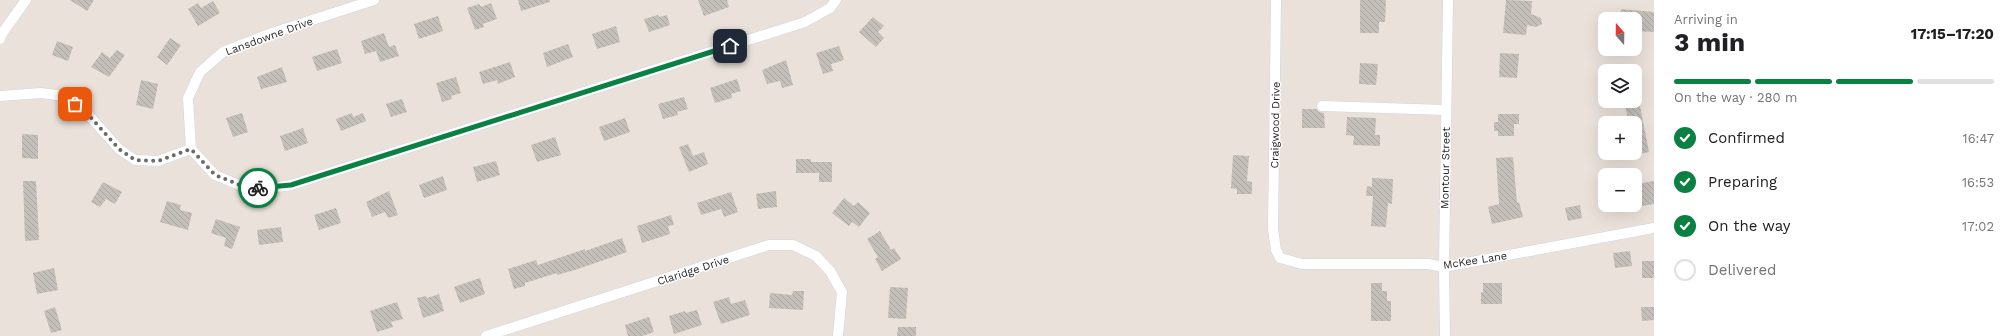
<!DOCTYPE html>
<meta charset="utf-8">
<style>
body{margin:0;font-family:"Work Sans",sans-serif;background:#f2f2f2;color:#202124;height:100vh;display:flex;flex-direction:column;font-size:15px;white-space:nowrap}
*{box-sizing:border-box;margin:0}
p{font-size:13px;color:#757577}
.icon{flex:none;width:22px;height:22px;fill:none;stroke:currentColor;stroke-width:2;stroke-linecap:round;stroke-linejoin:round}
.map{position:relative;flex:1;overflow:hidden}
.drawer{display:flex;flex-direction:column;background:#fff;width:360px}
.drawer>*{flex:none}
.needle{width:26px;rotate:340deg}
.tools{position:absolute;left:1598px;top:12px;display:grid;gap:8px}
.tools a{display:grid;place-items:center;width:44px;height:44px;border-radius:8px;background:#fff;box-shadow:0 4px 16px #0002;font-size:20px}
.pin{position:absolute;display:grid;place-items:center;width:34px;height:34px;color:#fff;margin:-17px;border-radius:8px;box-shadow:0 2px 6px #0006}
.courier{position:absolute;display:grid;place-items:center;width:40px;height:40px;margin:-20px;border:3px solid #0b8043;border-radius:50%;background:#fff;color:#222;box-shadow:0 1px 5px #0007}
.summary em{font-style:normal;font-weight:700}
.summary div{display:flex;flex-direction:column-reverse}
.summary{display:flex;align-items:center;justify-content:space-between;height:68px;padding:0 20px}
h1{font-size:26px;font-weight:700;line-height:30px}
.bar{display:grid;grid-template-columns:repeat(4,1fr);gap:6px 4px;align-content:center;height:48px;padding:0 20px}
.bar i{height:5px;border-radius:3px;background:#e0e0e0}
.bar .on{background:#0b8043}
.bar p{grid-column:span 4}
ol{padding:0 20px;list-style:none}
li{display:flex;align-items:center;gap:12px;height:44px}
li p{margin-inline-start:auto}
li .icon{padding:4px;border-radius:50%;background:#0b8043;color:#fff;stroke-width:4}
li:last-child{color:#757577}
li i{width:22px;height:22px;border:2px solid #e0e0e0;border-radius:50%}
main{display:flex;flex:1;min-height:0}
.map>svg:first-child{display:block}
.building{fill:url(#building-back-hatch)}
.lines{fill:none;stroke-linecap:round;stroke-linejoin:round}
.minor-casing{stroke:#cfd4e1;stroke-width:11}
.minor{stroke:#fff;stroke-width:10}
.done{stroke:#6c6966;stroke-width:4;stroke-dasharray:0 7.2}
.route{stroke:#0b8043;stroke-width:5}
.labels{text-anchor:middle;stroke-width:3;stroke-linejoin:round;paint-order:stroke}
.street-label{font-size:11px;fill:#282828;stroke:#fff}
</style>
<main>
<div class="map">
<svg width="1654" height="336" viewBox="0 0 1654 336">
<defs>
<pattern id="building-back-hatch" width="6" height="6" patternUnits="userSpaceOnUse"><rect width="6" height="6" fill="#c5bfba"/><path d="M-1 5l2 2M0 0l6 6M5-1l2 2" fill="none" stroke="#a9a4a0"/></pattern>
</defs>
<rect width="100%" height="100%" fill="#eae2da"/>
<g class="building">
<polygon points="70,0 94,0 87,11"/>
<polygon points="518,0 550,0 550,2 521,11"/>
<polygon points="698,0 727,0 729,7 704,16"/>
<polygon points="1360,0 1386,0 1385,22 1379,22 1379,33 1360,33"/>
<polygon points="1506,0 1532,1 1531,14 1541,18 1542,24 1536,27 1527,25 1526,35 1503,33"/>
<polygon points="213,1 220,13 198,26 188,9 198,3 201,8"/>
<polygon points="491,3 497,19 483,24 484,27 475,30 467,8 479,4 481,7"/>
<polygon points="1621,9 1654,12 1654,32 1635,31 1635,19 1620,19"/>
<polygon points="658,15 659,17 667,15 670,25 649,32 644,19"/>
<polygon points="438,16 443,31 419,39 414,24"/>
<polygon points="873,17 884,26 878,32 884,38 876,47 859,32"/>
<polygon points="616,26 620,42 597,49 592,34"/>
<polygon points="384,33 389,47 395,45 399,56 380,62 376,51 365,54 361,41"/>
<polygon points="170,38 181,45 167,65 157,57"/>
<polygon points="57,41 73,47 68,61 52,55"/>
<polygon points="568,44 573,57 547,67 543,53"/>
<polygon points="839,46 844,60 831,64 833,71 823,74 816,53"/>
<polygon points="337,49 342,63 317,71 312,57"/>
<polygon points="117,50 125,55 109,77 91,67 102,52 110,58"/>
<polygon points="1500,53 1519,54 1517,78 1499,77"/>
<polygon points="786,60 793,85 782,88 780,81 767,84 762,70"/>
<polygon points="510,62 515,77 498,84 497,80 483,84 479,72"/>
<polygon points="1360,63 1378,64 1376,85 1359,84"/>
<polygon points="282,67 287,82 261,89 257,77"/>
<polygon points="456,77 461,93 451,96 452,99 442,102 436,83"/>
<polygon points="737,79 741,91 731,94 732,98 715,103 710,88"/>
<polygon points="141,80 158,84 153,109 136,105"/>
<polygon points="684,97 688,109 677,112 678,115 663,119 658,104"/>
<polygon points="402,99 407,112 391,117 386,104"/>
<polygon points="1624,101 1639,101 1649,152 1635,155 1635,123 1629,123"/>
<polygon points="1302,109 1316,109 1319,112 1324,113 1325,128 1302,128"/>
<polygon points="242,113 248,132 233,137 226,118"/>
<polygon points="352,113 353,117 363,113 366,121 341,131 336,119"/>
<polygon points="1498,114 1519,114 1519,124 1514,124 1514,136 1498,136 1498,131 1494,131 1494,122 1498,122"/>
<polygon points="1347,117 1376,118 1375,135 1380,135 1380,146 1353,145 1354,136 1346,135"/>
<polygon points="625,118 630,132 604,141 599,127"/>
<polygon points="303,128 308,143 285,151 280,136"/>
<polygon points="22,134 38,135 38,159 22,158"/>
<polygon points="555,137 561,155 537,162 531,145"/>
<polygon points="688,144 693,156 704,152 708,164 689,172 679,147"/>
<polygon points="1233,155 1249,156 1247,181 1252,182 1252,194 1237,194 1237,189 1231,188"/>
<polygon points="1513,157 1517,203 1519,202 1523,217 1492,224 1488,207 1499,204 1496,158"/>
<polygon points="796,159 811,159 811,162 832,162 832,182 819,182 819,173 796,173"/>
<polygon points="496,161 500,175 477,182 473,167"/>
<polygon points="443,176 447,190 424,198 419,185"/>
<polygon points="1372,178 1393,179 1392,204 1388,203 1386,227 1371,226 1373,196 1366,196 1367,186 1372,187"/>
<polygon points="23,181 36,181 39,240 25,241"/>
<polygon points="1654,181 1654,204 1642,206 1640,199 1636,200 1635,191 1638,190 1637,184"/>
<polygon points="103,182 122,192 115,204 106,199 100,207 91,202"/>
<polygon points="389,191 398,215 388,218 385,212 372,217 366,202"/>
<polygon points="776,191 777,207 758,209 756,194"/>
<polygon points="731,192 738,212 724,217 721,209 701,215 697,203"/>
<polygon points="844,198 854,206 858,202 870,213 859,227 852,222 849,226 832,213"/>
<polygon points="167,201 181,205 180,210 192,213 188,230 160,222"/>
<polygon points="1580,205 1582,218 1568,221 1565,208"/>
<polygon points="336,208 341,223 319,230 314,215"/>
<polygon points="671,215 674,225 668,226 670,234 642,243 637,226"/>
<polygon points="216,219 240,227 232,249 224,246 226,238 211,233"/>
<polygon points="281,227 283,242 259,245 257,230"/>
<polygon points="880,231 891,250 894,248 901,259 882,271 875,259 878,257 867,239"/>
<polygon points="622,238 627,252 575,270 557,275 557,273 525,283 525,286 514,289 508,269 536,260 538,265 585,249 585,251"/>
<polygon points="1630,251 1632,266 1615,268 1613,253"/>
<rect x="1642" y="261" width="12" height="17"/>
<polygon points="54,268 58,290 37,294 33,273"/>
<polygon points="480,278 485,294 460,303 454,287"/>
<polygon points="1371,283 1382,283 1382,291 1387,291 1387,301 1391,301 1391,321 1371,321"/>
<polygon points="1483,283 1502,283 1502,304 1481,304 1481,292 1483,292"/>
<polygon points="890,287 908,288 906,319 888,318"/>
<polygon points="793,291 804,291 803,310 769,308 770,293 792,295"/>
<polygon points="439,294 444,311 423,318 417,298 426,296 427,298"/>
<polygon points="729,297 731,304 745,300 750,315 721,324 713,302"/>
<polygon points="397,302 403,319 391,322 393,327 377,332 370,311"/>
<polygon points="55,307 62,330 51,333 44,311"/>
<polygon points="1641,307 1654,307 1654,320 1642,321"/>
<polygon points="697,310 702,325 674,334 669,316 685,311 686,313"/>
<polygon points="649,317 654,332 642,336 628,336 625,325"/>
<polygon points="898,327 916,327 916,336 897,336"/>
</g>
<g class="lines">
<defs>
<g id="minor">
<polyline points="374,0 269,34 223,52 200,72 188,98 191,149 215,175 239,185 264,189 291,185 805,22 830,8 836,0"/>
<polyline points="1276,0 1273,229 1276,250 1280,258 1302,264 1428,264 1444,267 1654,228"/>
<polyline points="0,39 3,32 26,0"/>
<polyline points="0,96 41,93 64,96 85,111 119,149 135,160 158,161 191,149"/>
<polyline points="1322,106 1446,110"/>
<polyline points="486,336 769,245 793,245 816,256 830,271 842,292 838,336"/>
<polyline points="1445,336 1444,267 1448,0"/>
</g>
</defs>
<use href="#minor" class="minor-casing"/>
<use href="#minor" class="minor"/>
</g>
<g class="lines">
<polyline class="done" points="75,104 85,111 119,149 135,160 158,161 191,149 215,175 240,185 258,188"/>
<polyline class="route" points="258,188 291,185 730,46"/>
</g>
<g class="labels">
<g class="street-label">
<text transform="translate(269 36) rotate(-20)" y="4">Lansdowne Drive</text>
<text transform="translate(1275 125) rotate(-89)" y="4">Craigwood Drive</text>
<text transform="translate(1445 168) rotate(-89)" y="4">Montour Street</text>
<text transform="translate(1475 260) rotate(-9)" y="4">McKee Lane</text>
<text transform="translate(693 270) rotate(-18)" y="4">Claridge Drive</text>
</g>
</g>
</svg>
<div class="tools">
<a><svg class="needle" viewBox="-14 -14 28 28"><path d="M0-13l5 13h-10z" fill="#e53935"/><path d="M0 13l5-13h-10z" fill="#757577"/></svg></a>
<a><svg class="icon" aria-label="layers" viewBox="0 0 24 24"><path d="M12 4l9 5-9 5-9-5zM3 14l9 5 9-5"/></svg></a>
<a>+</a>
<a>−</a>
</div>
<div class="pin" style="left:75px;top:104px;background:#ea580c"><svg class="icon" aria-label="bag" viewBox="0 0 24 24"><path d="M5 8h14l-1 12H6zM9 8a3 3 0 0 1 6 0"/></svg></div>
<div class="pin" style="left:730px;top:46px;background:#1f2937"><svg class="icon" aria-label="home" viewBox="0 0 24 24"><path d="M3 11l9-7 9 7M6 9v11h12V9"/></svg></div>
<div class="courier" style="left:258px;top:188px"><svg class="icon" aria-label="bike" viewBox="0 0 24 24"><circle cx="6" cy="16" r="4"/><circle cx="18" cy="16" r="4"/><path d="M6 16l4-8h5l3 8M10 8l3 8H6M13 5h3"/></svg></div>
</div>
<section class="drawer">
<div class="summary"><div><h1>3 min</h1><p>Arriving in</p></div><em>17:15–17:20</em></div>
<div class="bar"><i class="on"></i><i class="on"></i><i class="on"></i><i></i><p>On the way · 280 m</p></div>
<ol>
<li><svg class="icon" aria-label="check" viewBox="0 0 24 24"><path d="M5 12l5 5 9-10"/></svg>Confirmed<p>16:47</p></li>
<li><svg class="icon" aria-label="check" viewBox="0 0 24 24"><path d="M5 12l5 5 9-10"/></svg>Preparing<p>16:53</p></li>
<li><svg class="icon" aria-label="check" viewBox="0 0 24 24"><path d="M5 12l5 5 9-10"/></svg>On the way<p>17:02</p></li>
<li><i></i>Delivered</li>
</ol>
</section>
</main>
